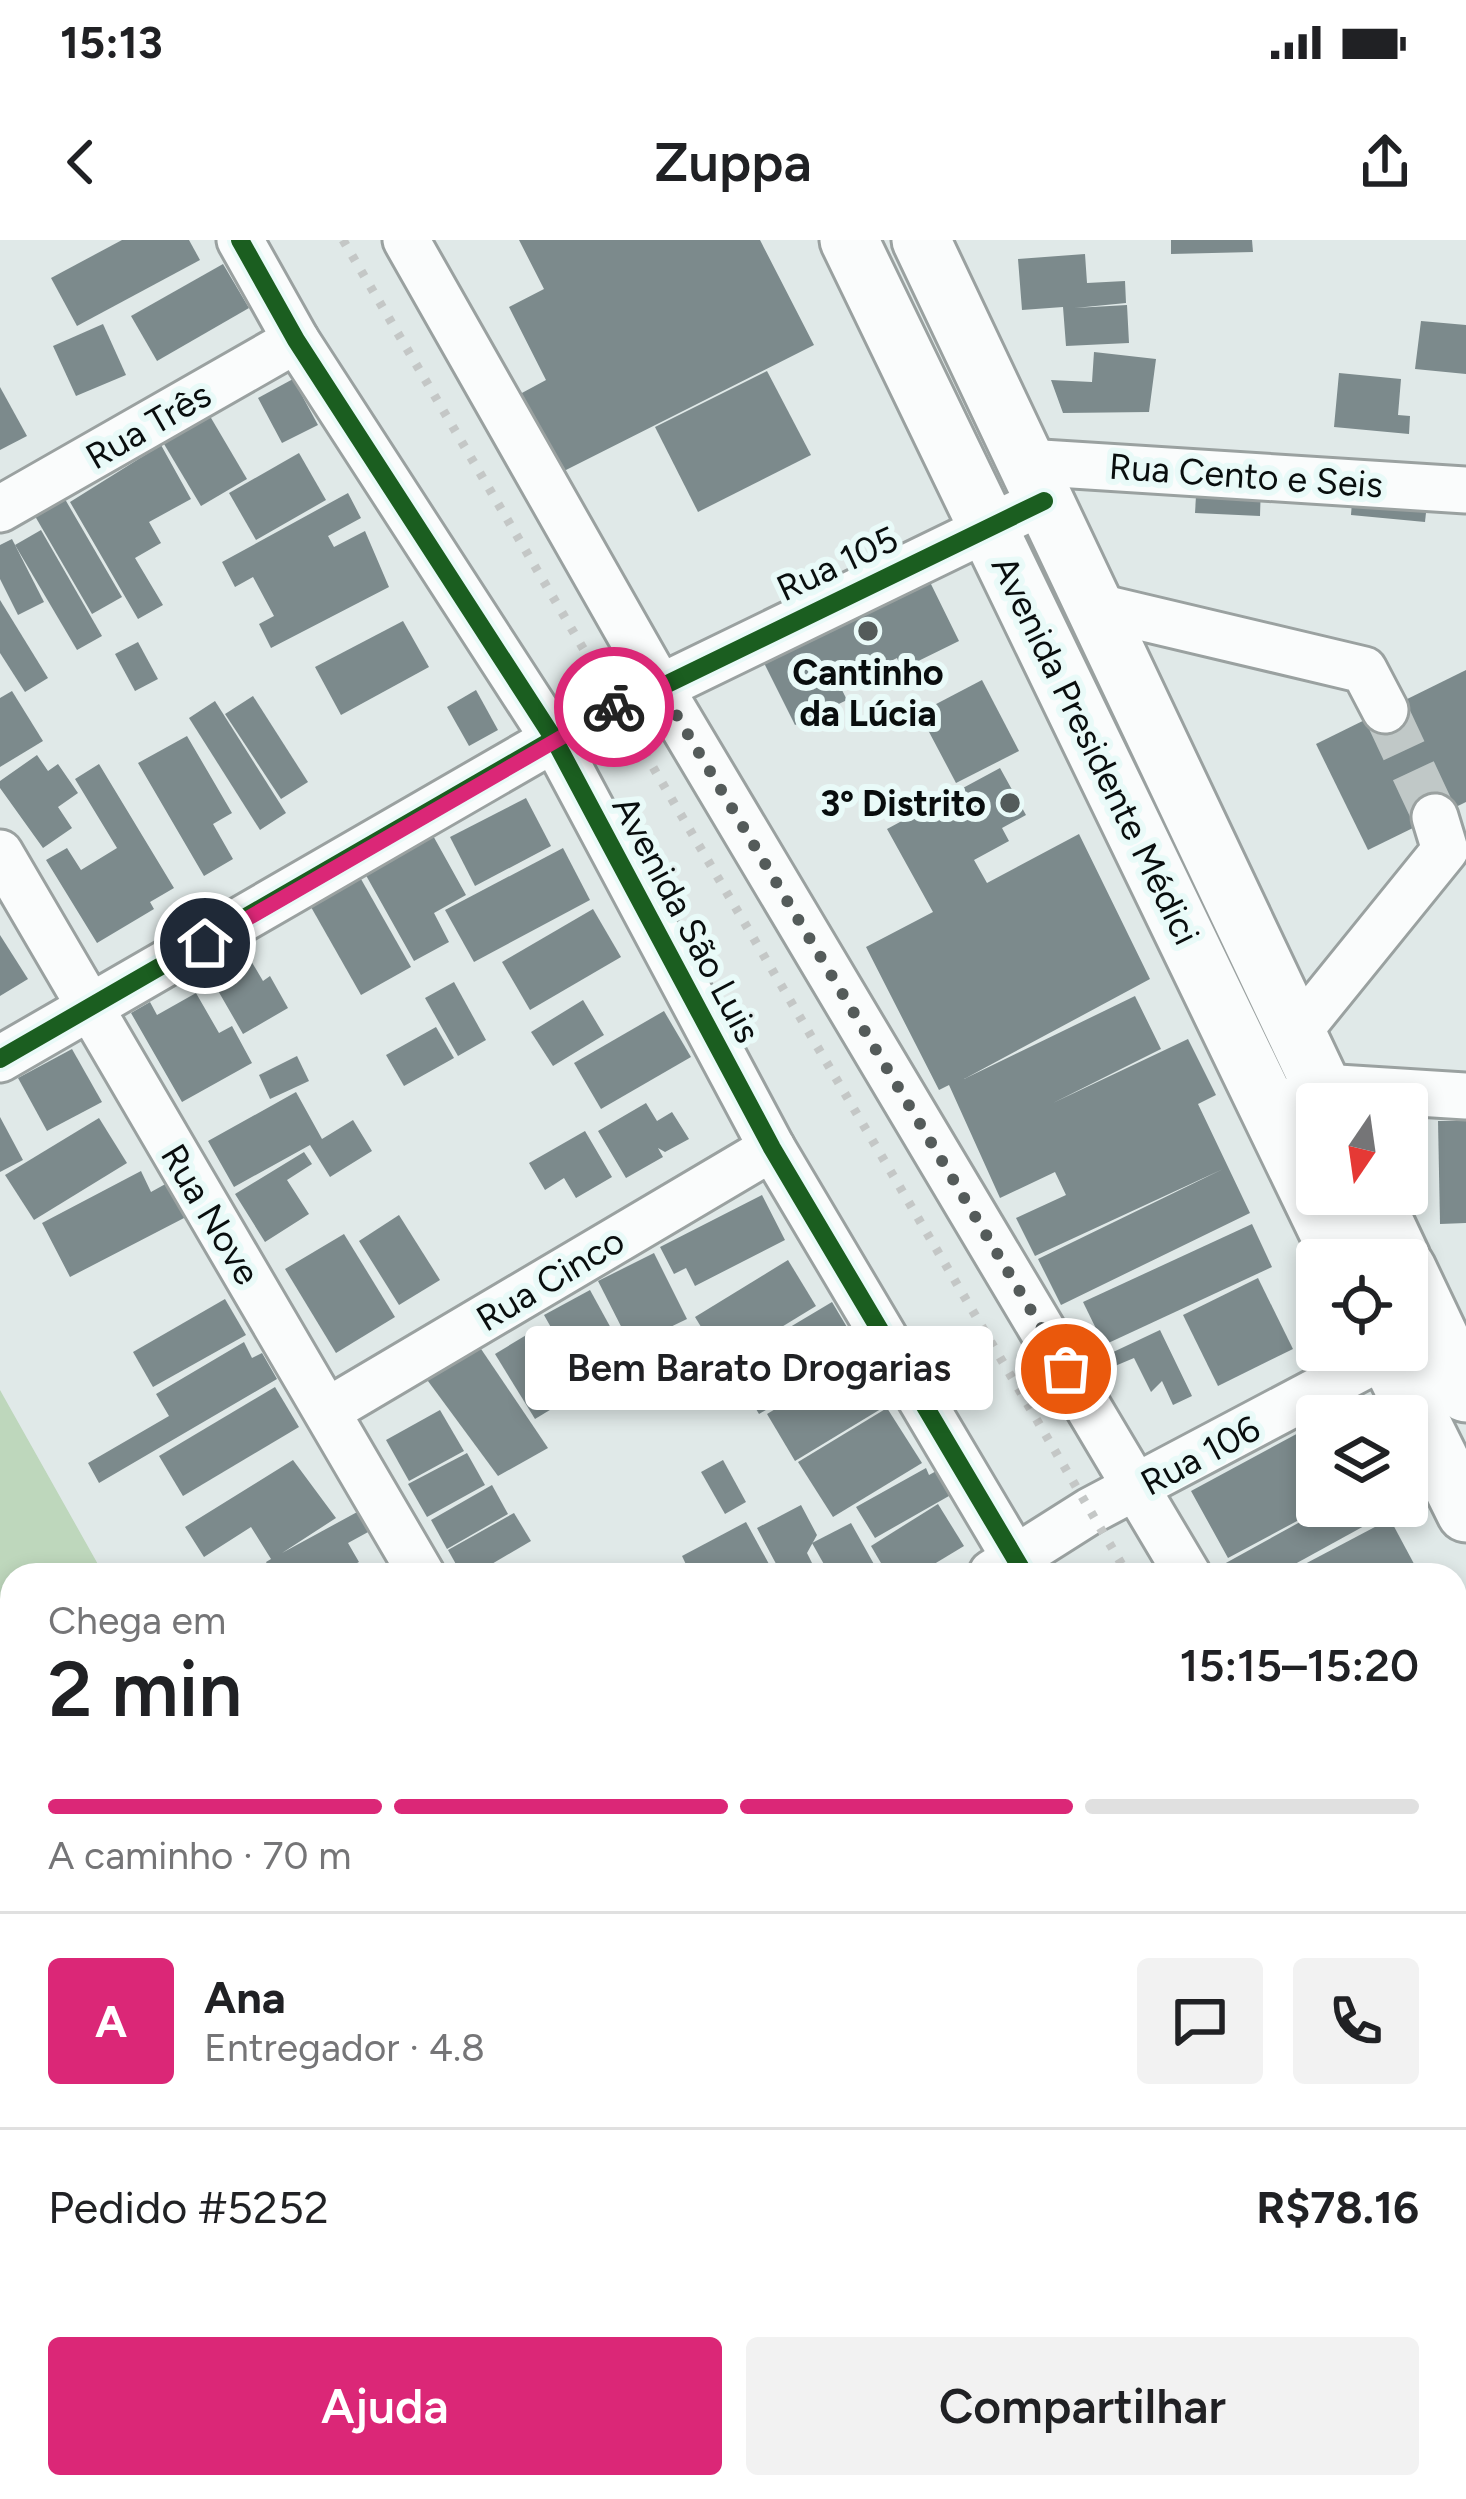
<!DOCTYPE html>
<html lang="pt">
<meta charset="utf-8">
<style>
body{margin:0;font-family:Figtree,sans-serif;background:#f2f2f2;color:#202124;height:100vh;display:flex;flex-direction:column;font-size:45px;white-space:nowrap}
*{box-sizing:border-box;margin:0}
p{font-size:39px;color:#757577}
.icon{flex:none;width:66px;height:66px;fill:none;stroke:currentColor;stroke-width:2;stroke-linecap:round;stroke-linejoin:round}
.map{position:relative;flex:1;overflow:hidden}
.panel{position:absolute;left:0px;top:1323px;width:1467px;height:936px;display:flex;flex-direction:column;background:#fff;border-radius:36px 36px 0 0;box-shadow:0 6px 18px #0003}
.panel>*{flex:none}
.needle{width:78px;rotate:193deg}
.controls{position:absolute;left:1296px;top:843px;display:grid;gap:24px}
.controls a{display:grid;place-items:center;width:132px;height:132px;border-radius:12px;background:#fff;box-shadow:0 6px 18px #0003;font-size:60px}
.pin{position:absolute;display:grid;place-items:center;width:102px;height:102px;color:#fff;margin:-51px;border:6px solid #fff;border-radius:50%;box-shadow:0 3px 12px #0007}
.courier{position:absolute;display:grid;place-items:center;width:120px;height:120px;margin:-60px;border:9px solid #db2777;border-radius:50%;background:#fff;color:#222;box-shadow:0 3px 15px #0007}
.bubble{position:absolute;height:84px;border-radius:12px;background:#fff;box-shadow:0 6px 18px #0003;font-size:39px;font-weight:600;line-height:84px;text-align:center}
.head em{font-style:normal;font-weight:600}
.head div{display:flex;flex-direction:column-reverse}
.head{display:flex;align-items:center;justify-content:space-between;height:204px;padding:0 48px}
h1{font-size:78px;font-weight:600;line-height:90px}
.bar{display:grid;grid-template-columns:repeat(4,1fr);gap:18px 12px;align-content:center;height:144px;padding:0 48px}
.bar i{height:15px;border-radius:9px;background:#e0e0e0}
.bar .active{background:#db2777}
.bar p{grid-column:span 4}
.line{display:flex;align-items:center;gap:30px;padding:0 48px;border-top:3px solid #e0e0e0}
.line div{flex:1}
.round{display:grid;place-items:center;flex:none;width:126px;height:126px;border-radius:12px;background:#f2f2f2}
.action{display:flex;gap:24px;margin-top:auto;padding:24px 48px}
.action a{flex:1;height:138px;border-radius:12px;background:#db2777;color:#fff;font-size:48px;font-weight:600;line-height:138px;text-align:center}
.action a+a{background:#f2f2f2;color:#202124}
.status{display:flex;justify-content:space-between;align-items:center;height:84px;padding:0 60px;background:#fff;direction:ltr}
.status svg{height:33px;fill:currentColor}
header{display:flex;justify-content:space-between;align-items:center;height:156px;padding:0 48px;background:#fff;font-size:54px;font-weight:600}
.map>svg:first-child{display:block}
.green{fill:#bed7bc}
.building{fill:#7c8a8c}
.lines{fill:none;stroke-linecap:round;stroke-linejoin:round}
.minor-tunnel{stroke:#c0c8c7;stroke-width:45;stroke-dasharray:45 22;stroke-linecap:butt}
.minor-casing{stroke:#9aa1a0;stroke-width:51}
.major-casing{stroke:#9aa1a0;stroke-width:63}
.minor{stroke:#fafcfc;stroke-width:45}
.major{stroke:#fafcfc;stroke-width:57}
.rail{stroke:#c4c7c6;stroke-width:9;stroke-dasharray:6 12;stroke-linecap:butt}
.cycleway-casing{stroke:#e9faf8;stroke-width:26}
.cycleway{stroke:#1b5e20;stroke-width:18}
.done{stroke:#545b5a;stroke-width:12;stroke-dasharray:0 21.6}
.route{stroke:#db2777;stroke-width:15}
.poi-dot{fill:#545b5a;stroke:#e9faf8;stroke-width:4.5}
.labels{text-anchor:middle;stroke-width:12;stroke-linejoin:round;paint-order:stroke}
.street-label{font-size:36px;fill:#090e0e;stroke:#e9faf8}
.poi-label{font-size:36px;font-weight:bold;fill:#090e0e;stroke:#e9faf8}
</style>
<div class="status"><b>15:13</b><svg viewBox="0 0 49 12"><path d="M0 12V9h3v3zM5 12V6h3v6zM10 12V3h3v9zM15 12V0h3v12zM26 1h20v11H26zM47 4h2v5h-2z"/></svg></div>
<header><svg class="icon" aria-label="back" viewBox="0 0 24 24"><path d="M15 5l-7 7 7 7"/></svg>Zuppa<svg class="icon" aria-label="share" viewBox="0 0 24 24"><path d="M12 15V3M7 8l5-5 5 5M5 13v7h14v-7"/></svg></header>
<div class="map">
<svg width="1466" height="2259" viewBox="0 0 1466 2259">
<rect width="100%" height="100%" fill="#e0e9e8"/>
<polygon class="green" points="0,1150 104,1335 12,1335 12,1612 0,1618"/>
<g class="building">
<polygon points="122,0 189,0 200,20 77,86 51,38"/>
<polygon points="519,0 760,0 814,105 560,233 520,154 546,140 509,67 544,49"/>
<polygon points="1171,0 1252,0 1253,12 1171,14"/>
<polygon points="1085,14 1087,43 1125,41 1126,63 1075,68 1127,65 1129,103 1066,106 1063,67 1022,70 1018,19"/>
<polygon points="223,24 249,68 157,121 131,76"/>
<polygon points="1421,81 1466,85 1466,134 1415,129"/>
<polygon points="103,84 126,135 76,156 53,106"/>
<polygon points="1094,112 1156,119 1149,172 1063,173 1051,140 1092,142"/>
<polygon points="767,131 811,215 698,272 655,187"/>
<polygon points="1339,133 1401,139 1398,175 1410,176 1409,194 1334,187"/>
<polygon points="293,139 318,185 282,203 258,158"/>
<polygon points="0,147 27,196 0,210"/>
<polygon points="204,166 247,239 201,266 158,194"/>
<polygon points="161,205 191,259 149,282 161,303 135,318 163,365 138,379 70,262"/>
<polygon points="299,213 326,260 256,300 229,253"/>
<polygon points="1197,239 1261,242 1260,276 1195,273"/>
<polygon points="1353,247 1428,254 1425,282 1351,275"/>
<polygon points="348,253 361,278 328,296 334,307 365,291 389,347 271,408 259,384 274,376 253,337 235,347 222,322"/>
<polygon points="62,254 122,357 92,374 32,271"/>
<polygon points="41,290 102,396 77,410 15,305"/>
<polygon points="12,299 44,362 18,375 0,339 0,305"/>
<polygon points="928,338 959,401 902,429 897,418 840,446 847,460 795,485 762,419"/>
<polygon points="0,360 48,438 25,452 0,413"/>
<polygon points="403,381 429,427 341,475 315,427"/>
<polygon points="138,402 158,439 135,451 115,414"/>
<polygon points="1466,430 1466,562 1368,610 1316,504"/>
<polygon points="982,440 1019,511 956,543 919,473"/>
<polygon points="476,450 498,490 469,506 447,467"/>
<polygon points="12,451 43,501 0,527 0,458"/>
<polygon points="253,456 308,542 281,559 225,474"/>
<polygon points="215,461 286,573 260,590 189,478"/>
<polygon points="187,496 232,573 213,584 233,619 204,636 138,523"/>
<polygon points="37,515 48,531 58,524 78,553 58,567 72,588 43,608 0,548 0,541"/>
<polygon points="99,524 174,648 150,662 154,669 97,703 46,620 67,608 81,630 117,608 75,539"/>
<polygon points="1000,528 1026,575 1002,588 1009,601 974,620 987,643 1079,594 1150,739 964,839 1135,756 1161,809 1053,863 1188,799 1216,855 1198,864 1250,973 1061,1065 1038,1019 1223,929 1035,1016 1016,978 1066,955 1055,932 1000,958 949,845 939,850 866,707 933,672 887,589"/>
<polygon points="526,558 551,606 475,646 450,597"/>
<polygon points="431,592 466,655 434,673 449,702 414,721 363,630"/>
<polygon points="563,608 590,660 474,722 445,670"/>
<polygon points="357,632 411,727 361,755 307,660"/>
<polygon points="593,669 621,717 530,770 502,722"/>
<polygon points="0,695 28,739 0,756"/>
<polygon points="247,714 263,741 270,736 288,768 243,794 209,735"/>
<polygon points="454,742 486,800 458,816 425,758"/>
<polygon points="196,753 219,793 232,786 252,823 182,862 131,773 150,762 157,775"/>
<polygon points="583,760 604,795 553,826 531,792"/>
<polygon points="664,771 691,817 601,869 574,823"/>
<polygon points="436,787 454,818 404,846 386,815"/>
<polygon points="72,809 102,862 47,891 18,838"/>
<polygon points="297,816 309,841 270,859 259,835"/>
<polygon points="296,852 322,899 353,880 372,911 330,937 310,905 234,947 208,901"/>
<polygon points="646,863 657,881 672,872 689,899 665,912 658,908 663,917 626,938 598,891"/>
<polygon points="0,877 23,920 0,932"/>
<polygon points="99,878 127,923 34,980 5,935"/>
<polygon points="1438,881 1466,881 1466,983 1440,984"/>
<polygon points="585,891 612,937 576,958 564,938 545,950 529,923"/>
<polygon points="304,912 312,924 287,940 309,974 265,1002 235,954"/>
<polygon points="141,931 151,952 169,942 186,977 70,1037 42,983"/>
<polygon points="762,955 785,1000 695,1046 686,1028 674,1034 660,1007"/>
<polygon points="399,975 440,1040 399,1065 359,1001"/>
<polygon points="1252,984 1272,1027 1104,1105 1083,1062"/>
<polygon points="344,994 395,1077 336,1113 285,1029"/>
<polygon points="654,1013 687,1079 631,1106 598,1041"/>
<polygon points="788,1020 816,1066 723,1123 695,1077"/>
<polygon points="1258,1038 1293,1109 1218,1146 1183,1075"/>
<polygon points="590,1050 629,1121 584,1146 544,1075"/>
<polygon points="225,1059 246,1095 153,1147 133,1112"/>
<polygon points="832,1062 863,1114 759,1174 740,1142 750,1137 738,1118"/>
<polygon points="1160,1090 1192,1156 1173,1165 1162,1141 1151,1152 1134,1118 1115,1126 1109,1114"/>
<polygon points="528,1094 568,1159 535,1179 495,1114"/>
<polygon points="244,1102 252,1118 262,1113 277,1139 99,1243 88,1223 169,1176 156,1154"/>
<polygon points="477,1103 548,1208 498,1236 425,1137"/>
<polygon points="865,1115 894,1161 795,1221 767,1174"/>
<polygon points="275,1147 299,1187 183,1256 159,1216"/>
<polygon points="887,1168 922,1223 833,1277 798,1222"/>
<polygon points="440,1170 464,1211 409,1241 386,1200"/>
<polygon points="1317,1183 1317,1266 1325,1266 1228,1318 1191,1251"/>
<polygon points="467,1213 485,1245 427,1277 408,1244"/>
<polygon points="293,1220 336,1278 282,1313 359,1271 370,1291 348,1303 359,1322 334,1335 273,1335 266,1322 271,1319 251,1287 204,1317 185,1287"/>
<polygon points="723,1220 746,1262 725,1274 701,1232"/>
<polygon points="949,1224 963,1248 875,1298 856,1267 926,1228 929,1235"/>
<polygon points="492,1245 508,1274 447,1309 431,1280"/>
<polygon points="938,1264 964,1306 916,1335 888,1335 871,1306"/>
<polygon points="801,1265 817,1295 807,1313 818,1335 782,1335 757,1288"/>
<polygon points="1329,1266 1381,1266 1386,1274 1275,1335 1231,1335 1224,1324"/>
<polygon points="514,1273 531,1301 473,1335 462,1335 448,1310"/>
<polygon points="1390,1279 1420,1335 1284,1335"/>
<polygon points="746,1282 775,1335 691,1335 682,1316"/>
<polygon points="851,1283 880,1335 830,1335 812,1303"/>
<polygon points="1466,1381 1466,1437 1455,1443 1455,1387"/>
<polygon points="1466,1442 1466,1531 1455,1509 1455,1448"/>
<polygon points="1466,1598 1466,1689 1455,1694 1455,1603"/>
<polygon points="0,1750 12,1780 12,1845 0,1849"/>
<polygon points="9,1940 12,2038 8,2040 0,2028 0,1945"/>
<polygon points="461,2247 539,2247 546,2259 469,2259"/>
<polygon points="787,2247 917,2247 897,2259 789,2259 783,2249"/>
</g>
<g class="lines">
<polyline class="minor-tunnel" points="1385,470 1435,577"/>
<defs>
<g id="minor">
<polyline points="240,0 296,100 554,499 772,908 1025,1335"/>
<polyline points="406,0 658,444 1188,1335"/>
<polyline points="1026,222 1466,250"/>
<polyline points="0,269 296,100"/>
<polyline points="1094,366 1364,430 1385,470"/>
<polyline points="0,613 422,1335"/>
<polyline points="1296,794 1445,610 1435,577"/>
<polyline points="0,819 554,499 1044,261"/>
<polyline points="1298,858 1322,847 1466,856"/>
<polyline points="329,1170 772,908"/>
<polyline points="992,1333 1090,1271 1387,1114"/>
<polyline points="1455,1583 1466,1577"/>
<polyline points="1455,1794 1466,1812"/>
<polyline points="0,1919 12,1912"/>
<polyline points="1455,2044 1466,2062"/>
<polyline points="1455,2141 1466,2135"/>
<polyline points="931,2247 938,2259"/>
<polyline points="341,2259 365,2247"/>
</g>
<g id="major">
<polyline points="849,0 1342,1020"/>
<polyline points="921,0 1330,864"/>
<polyline points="1371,954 1402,1020"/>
<polyline points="1407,1029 1466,1153"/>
<polyline points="1385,1110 1466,1273"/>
</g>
</defs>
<use href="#minor" class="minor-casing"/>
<use href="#major" class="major-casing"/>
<use href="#minor" class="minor"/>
<use href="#major" class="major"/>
<g class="rail">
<polyline points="343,0 1128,1335"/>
<polyline points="1455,1889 1466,1907"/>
</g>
<defs>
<g id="cycleway">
<polyline points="240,0 296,100 554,499 772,908 1025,1335"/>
<polyline points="0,819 554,499 1044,261"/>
</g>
</defs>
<use href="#cycleway" class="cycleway-casing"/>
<use href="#cycleway" class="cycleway"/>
</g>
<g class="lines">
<polyline class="done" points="614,467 658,444 1066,1129"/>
<polyline class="route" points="205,703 614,467"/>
</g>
<g class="poi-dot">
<circle cx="868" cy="391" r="12"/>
<circle cx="1010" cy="563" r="12"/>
</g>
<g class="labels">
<g class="street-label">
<text transform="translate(148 185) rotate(-30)" y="13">Rua Três</text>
<text transform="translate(1246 235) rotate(4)" y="13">Rua Cento e Seis</text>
<text transform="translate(837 323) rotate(-25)" y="13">Rua 105</text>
<text transform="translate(1096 510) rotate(64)" y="13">Avenida Presidente Médici</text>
<text transform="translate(687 679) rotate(62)" y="13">Avenida São Luis</text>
<text transform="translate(211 974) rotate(59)" y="13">Rua Nove</text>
<text transform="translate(550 1039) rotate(-31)" y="13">Rua Cinco</text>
<text transform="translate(1200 1215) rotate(-28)" y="13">Rua 106</text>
</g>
<g class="poi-label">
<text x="868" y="445">Cantinho<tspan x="868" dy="41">da Lúcia</tspan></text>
<text x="986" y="576" text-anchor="end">3º Distrito</text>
</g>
</g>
</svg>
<div class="controls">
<a><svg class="needle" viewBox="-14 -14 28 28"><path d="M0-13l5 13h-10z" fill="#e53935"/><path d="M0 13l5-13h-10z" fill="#757577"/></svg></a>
<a><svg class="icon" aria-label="locate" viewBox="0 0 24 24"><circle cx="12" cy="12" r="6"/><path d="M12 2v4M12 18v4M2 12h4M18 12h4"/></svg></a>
<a><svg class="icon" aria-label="layers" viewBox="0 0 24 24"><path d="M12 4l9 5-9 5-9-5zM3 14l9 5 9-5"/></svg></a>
</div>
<div class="pin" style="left:1066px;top:1129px;background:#ea580c"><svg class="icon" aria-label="bag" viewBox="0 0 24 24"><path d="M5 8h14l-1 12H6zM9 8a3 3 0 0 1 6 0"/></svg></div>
<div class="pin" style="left:205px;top:703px;background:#1f2937"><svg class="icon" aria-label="home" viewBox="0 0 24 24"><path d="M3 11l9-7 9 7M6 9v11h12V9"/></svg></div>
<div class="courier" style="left:614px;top:467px"><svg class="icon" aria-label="bike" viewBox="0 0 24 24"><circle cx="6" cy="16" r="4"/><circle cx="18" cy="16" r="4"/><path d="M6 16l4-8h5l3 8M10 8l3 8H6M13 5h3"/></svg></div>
<div class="bubble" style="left:525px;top:1086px;width:468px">Bem Barato Drogarias</div>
<section class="panel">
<div class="head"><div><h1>2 min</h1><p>Chega em</p></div><em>15:15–15:20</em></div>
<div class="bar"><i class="active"></i><i class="active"></i><i class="active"></i><i></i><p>A caminho · 70 m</p></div>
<div class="line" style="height:216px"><b class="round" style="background:#db2777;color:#fff">A</b><div><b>Ana</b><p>Entregador · 4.8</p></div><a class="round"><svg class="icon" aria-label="chat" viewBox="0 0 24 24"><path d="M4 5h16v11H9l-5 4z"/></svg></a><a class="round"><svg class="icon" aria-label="phone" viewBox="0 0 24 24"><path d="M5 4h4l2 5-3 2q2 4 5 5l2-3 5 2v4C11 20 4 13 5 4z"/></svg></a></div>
<div class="line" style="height:156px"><div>Pedido #5252</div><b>R$78.16</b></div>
<div class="action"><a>Ajuda</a><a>Compartilhar</a></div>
</section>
</div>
